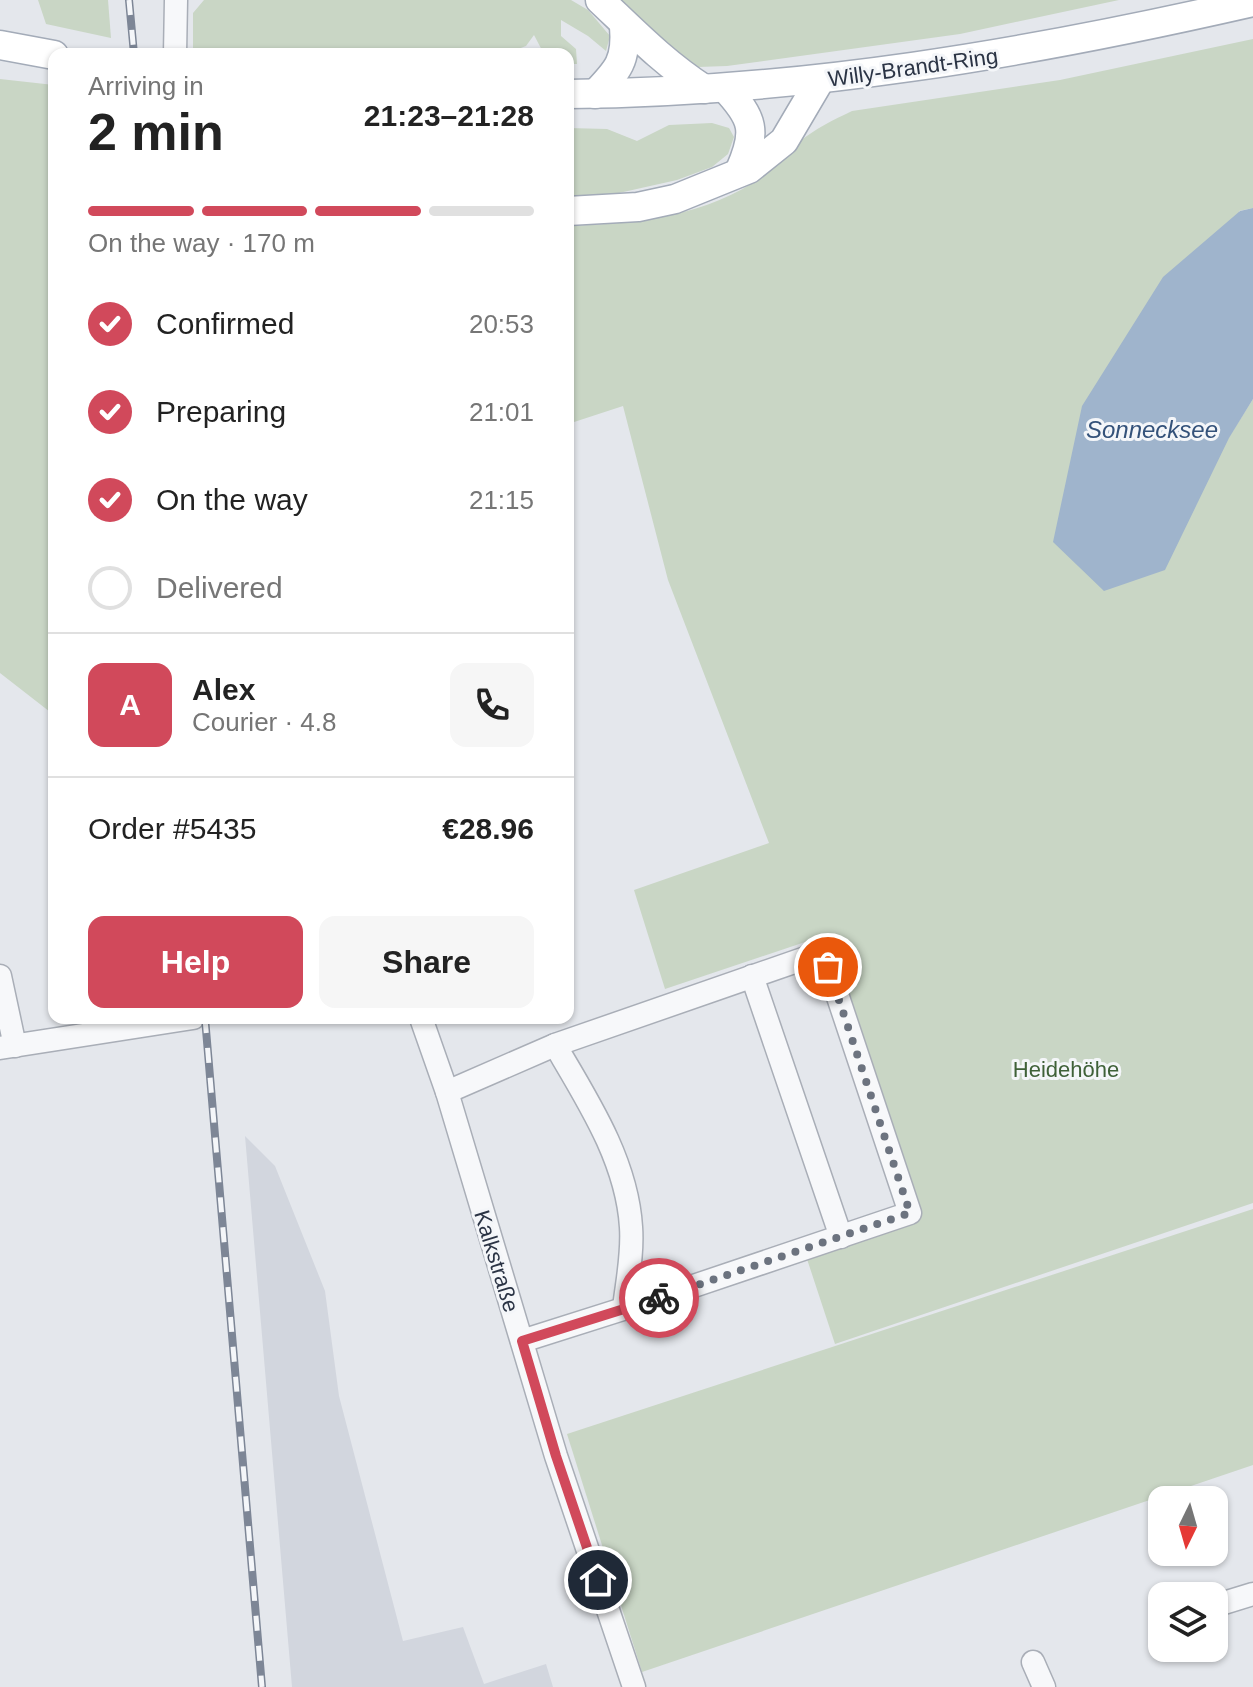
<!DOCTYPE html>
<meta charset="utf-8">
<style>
body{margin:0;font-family:Helvetica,sans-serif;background:#f6f6f6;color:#222;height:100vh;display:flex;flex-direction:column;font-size:30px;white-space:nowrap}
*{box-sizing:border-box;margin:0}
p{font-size:26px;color:#767676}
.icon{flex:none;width:44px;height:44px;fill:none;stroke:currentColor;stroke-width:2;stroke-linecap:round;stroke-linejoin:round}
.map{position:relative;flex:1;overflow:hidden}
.drawer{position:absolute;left:48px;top:48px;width:526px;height:976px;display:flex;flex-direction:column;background:#fff;border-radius:16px;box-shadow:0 2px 6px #0004}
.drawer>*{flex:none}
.needle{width:52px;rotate:185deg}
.tools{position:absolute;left:1148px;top:1486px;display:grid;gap:16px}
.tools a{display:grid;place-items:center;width:80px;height:80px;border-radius:16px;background:#fff;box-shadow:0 2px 6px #0004;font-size:40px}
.pin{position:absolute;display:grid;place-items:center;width:68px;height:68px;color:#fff;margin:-34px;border:4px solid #fff;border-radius:50%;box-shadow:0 2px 8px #0007}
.courier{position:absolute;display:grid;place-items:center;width:80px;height:80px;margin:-40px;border:6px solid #d1495b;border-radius:50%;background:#fff;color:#222;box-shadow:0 2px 10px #0007}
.summary em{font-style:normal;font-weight:800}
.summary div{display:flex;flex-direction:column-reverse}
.summary{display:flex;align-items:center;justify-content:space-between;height:136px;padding:0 40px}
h1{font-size:52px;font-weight:800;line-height:60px}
.bar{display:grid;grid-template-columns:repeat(4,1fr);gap:12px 8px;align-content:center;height:96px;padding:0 40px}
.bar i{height:10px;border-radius:6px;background:#e0e0e0}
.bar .on{background:#d1495b}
.bar p{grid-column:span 4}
.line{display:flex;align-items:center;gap:20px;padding:0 40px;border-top:2px solid #e0e0e0}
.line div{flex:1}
.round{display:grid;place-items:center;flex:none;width:84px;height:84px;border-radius:16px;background:#f6f6f6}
ol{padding:0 40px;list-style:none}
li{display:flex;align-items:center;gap:24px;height:88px}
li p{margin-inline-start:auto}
li .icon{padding:8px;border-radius:50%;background:#d1495b;color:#fff;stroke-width:4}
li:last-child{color:#767676}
li i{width:44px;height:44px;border:4px solid #e0e0e0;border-radius:50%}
.action{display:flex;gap:16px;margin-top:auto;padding:16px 40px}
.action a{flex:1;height:92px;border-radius:16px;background:#d1495b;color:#fff;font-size:32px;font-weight:800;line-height:92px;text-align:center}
.action a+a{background:#f6f6f6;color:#222}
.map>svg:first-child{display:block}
.built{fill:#d2d6de}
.green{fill:#c9d6c5}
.water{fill:#9fb4cc}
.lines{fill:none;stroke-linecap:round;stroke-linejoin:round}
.minor-casing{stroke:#a9aeb7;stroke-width:25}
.major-casing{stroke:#a3abb8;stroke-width:31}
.minor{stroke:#f7f8fa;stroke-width:22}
.major{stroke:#fff;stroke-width:28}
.rail-casing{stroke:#7d8696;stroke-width:8}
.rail{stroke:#f4f6f9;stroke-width:5;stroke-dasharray:15;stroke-linecap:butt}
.done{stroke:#6c737f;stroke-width:8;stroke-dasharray:0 14.4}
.route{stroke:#d1495b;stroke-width:10}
.labels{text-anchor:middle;stroke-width:6;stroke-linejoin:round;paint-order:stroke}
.street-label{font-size:22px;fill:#2b3445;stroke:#f4f6f9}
.park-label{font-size:22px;fill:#3f6138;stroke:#f4f6f9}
.water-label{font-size:24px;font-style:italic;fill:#34527a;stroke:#f4f6f9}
</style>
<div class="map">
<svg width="1253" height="1687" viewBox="0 0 1253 1687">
<rect width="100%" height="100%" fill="#e4e7ec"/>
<polygon class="built" points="245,1136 275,1166 325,1291 339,1396 403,1641 463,1627 484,1684 546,1664 553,1687 292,1687"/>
<g class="green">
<polygon points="38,0 108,0 111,38 46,24"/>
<polygon points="204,0 571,0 588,10 610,36 606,51 588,36 561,20 561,36 576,49 577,64 568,64 568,54 544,54 534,35 526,46 505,54 247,54 193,48 193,13"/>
<polygon points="615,0 1119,0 960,34 727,66 698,67 677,60"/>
<path d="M 1253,39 L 1253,208 L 1239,211 L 1229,437 L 1253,399 L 1253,1203 L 835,1344 L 806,1256 L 917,1216 L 823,936 L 665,989 L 634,890 L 769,843 L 668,580 L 623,406 L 568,424 L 568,226 C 635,224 713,216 768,172 C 779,163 788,151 799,142 C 815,129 833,120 852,111 L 1060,80 Z"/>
<polygon points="0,79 54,85 54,715 0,673"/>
<polygon points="712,123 729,128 734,137 728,154 712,167 677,180 610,195 568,196 568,128 607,129 637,141 669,125"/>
<polygon points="1253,1209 1253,1465 642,1672 567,1434"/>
</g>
<polygon class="water" points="1253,208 1253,399 1229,438 1165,570 1104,591 1053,542 1082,406 1163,277 1240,211"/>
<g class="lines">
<defs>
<g id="minor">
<polyline points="175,54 176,0"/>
<polyline points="0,976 15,1046"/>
<polyline points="752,976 841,1237"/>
<polyline points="421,1018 447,1092 556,1456 634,1687"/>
<path d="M 555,1045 C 588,1101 627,1161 631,1227 C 633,1254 627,1282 624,1308"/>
<polyline points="0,1048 193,1018"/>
<polyline points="447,1092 555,1045 823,952 910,1213 664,1296 522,1341"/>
<polyline points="1214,1606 1253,1594"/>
<polyline points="1033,1662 1044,1687"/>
</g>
<g id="major">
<path d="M 600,0 C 635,33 664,63 704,89"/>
<polyline points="0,45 54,55"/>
<path d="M 725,88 C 754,119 757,131 740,170"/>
<path d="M 568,94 C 801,92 1026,54 1253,2"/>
<path d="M 595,94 C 618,70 627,61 624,26"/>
<polyline points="568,211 638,207 675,199 749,169 784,141 820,80"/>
</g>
</defs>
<use href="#minor" class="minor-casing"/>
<use href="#major" class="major-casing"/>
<use href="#minor" class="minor"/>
<use href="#major" class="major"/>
<defs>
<g id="rail">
<polyline points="129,0 134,54"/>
<polyline points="205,1018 262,1687"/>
</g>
</defs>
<use href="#rail" class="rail-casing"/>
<use href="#rail" class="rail"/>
</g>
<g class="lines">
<polyline class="done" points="659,1298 910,1213 828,967"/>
<polyline class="route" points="598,1580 556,1456 522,1341 659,1298"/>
</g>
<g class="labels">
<g class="street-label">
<text transform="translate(913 67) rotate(-8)" y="8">Willy-Brandt-Ring</text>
<text transform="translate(497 1261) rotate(73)" y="8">Kalkstraße</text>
</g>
<g class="park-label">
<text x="1066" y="1077">Heidehöhe</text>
</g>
<g class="water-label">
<text x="1152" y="438">Sonnecksee</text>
</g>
</g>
</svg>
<div class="tools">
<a><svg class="needle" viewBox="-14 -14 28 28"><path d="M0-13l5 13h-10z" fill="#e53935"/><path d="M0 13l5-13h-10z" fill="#767676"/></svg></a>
<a><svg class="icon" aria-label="layers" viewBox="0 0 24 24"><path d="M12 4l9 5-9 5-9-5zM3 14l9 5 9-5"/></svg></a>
</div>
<div class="pin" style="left:828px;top:967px;background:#ea580c"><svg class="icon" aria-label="bag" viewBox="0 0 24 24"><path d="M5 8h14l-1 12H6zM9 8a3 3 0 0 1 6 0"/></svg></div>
<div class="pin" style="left:598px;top:1580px;background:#1f2937"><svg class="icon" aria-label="home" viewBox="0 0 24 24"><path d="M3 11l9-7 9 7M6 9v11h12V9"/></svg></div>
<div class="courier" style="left:659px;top:1298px"><svg class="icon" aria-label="bike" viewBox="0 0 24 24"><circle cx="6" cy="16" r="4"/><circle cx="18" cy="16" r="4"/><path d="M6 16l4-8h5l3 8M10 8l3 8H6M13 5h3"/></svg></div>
<section class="drawer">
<div class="summary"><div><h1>2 min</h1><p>Arriving in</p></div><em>21:23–21:28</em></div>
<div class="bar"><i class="on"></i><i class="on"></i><i class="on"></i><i></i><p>On the way · 170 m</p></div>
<ol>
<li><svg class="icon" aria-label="check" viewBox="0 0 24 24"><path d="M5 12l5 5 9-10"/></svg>Confirmed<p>20:53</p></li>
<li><svg class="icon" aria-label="check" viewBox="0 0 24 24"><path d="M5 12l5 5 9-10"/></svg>Preparing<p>21:01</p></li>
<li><svg class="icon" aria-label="check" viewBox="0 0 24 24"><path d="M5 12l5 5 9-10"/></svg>On the way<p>21:15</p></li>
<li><i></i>Delivered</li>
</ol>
<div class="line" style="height:144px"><b class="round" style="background:#d1495b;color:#fff">A</b><div><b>Alex</b><p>Courier · 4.8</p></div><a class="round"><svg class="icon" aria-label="phone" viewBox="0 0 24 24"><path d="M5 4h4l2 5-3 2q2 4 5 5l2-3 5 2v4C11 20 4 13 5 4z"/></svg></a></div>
<div class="line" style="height:104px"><div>Order #5435</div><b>€28.96</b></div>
<div class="action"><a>Help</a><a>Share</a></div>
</section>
</div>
